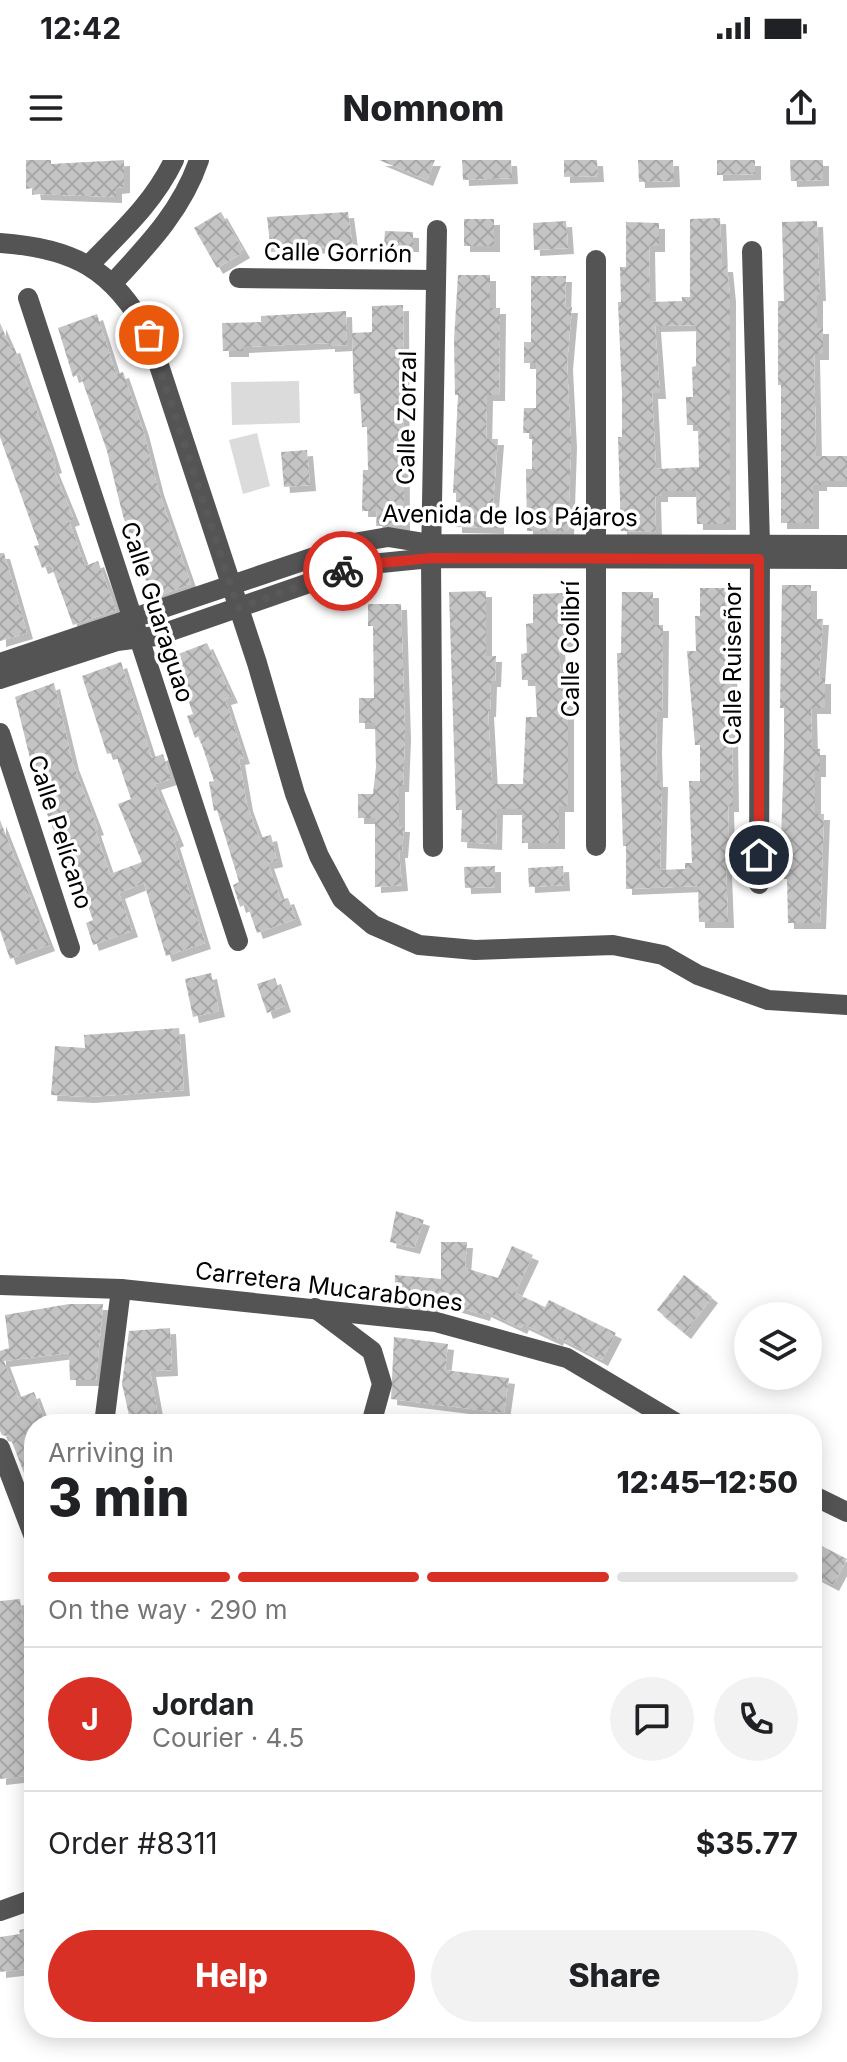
<!DOCTYPE html>
<meta charset="utf-8">
<style>
body{margin:0;font-family:Inter,sans-serif;background:#f2f2f2;color:#202124;height:100vh;display:flex;flex-direction:column;font-size:30px;white-space:nowrap}
*{box-sizing:border-box;margin:0}
p{font-size:26px;color:#757577}
.icon{flex:none;width:44px;height:44px;fill:none;stroke:currentColor;stroke-width:2;stroke-linecap:round;stroke-linejoin:round}
.map{position:relative;flex:1;overflow:hidden}
.panel{position:absolute;left:24px;top:1254px;width:798px;height:624px;display:flex;flex-direction:column;background:#fff;border-radius:32px;box-shadow:0 4px 20px #0003}
.panel>*{flex:none}
.tools{position:absolute;left:734px;top:1142px;display:grid;gap:16px}
.tools a{display:grid;place-items:center;width:88px;height:88px;border-radius:50%;background:#fff;box-shadow:0 4px 20px #0003;font-size:40px}
.pin{position:absolute;display:grid;place-items:center;width:68px;height:68px;color:#fff;margin:-34px;border:4px solid #fff;border-radius:50%;box-shadow:0 2px 8px #0007}
.courier{position:absolute;display:grid;place-items:center;width:80px;height:80px;margin:-40px;border:6px solid #d93025;border-radius:50%;background:#fff;color:#222;box-shadow:0 2px 10px #0007}
.summary em{font-style:normal;font-weight:800}
.summary div{display:flex;flex-direction:column-reverse}
.summary{display:flex;align-items:center;justify-content:space-between;height:136px;padding:0 24px}
h1{font-size:52px;font-weight:800;line-height:60px}
.bar{display:grid;grid-template-columns:repeat(4,1fr);gap:12px 8px;align-content:center;height:96px;padding:0 24px}
.bar i{height:10px;border-radius:6px;background:#e0e0e0}
.bar .current{background:#d93025}
.bar p{grid-column:span 4}
.line{display:flex;align-items:center;gap:20px;padding:0 24px;border-top:2px solid #e0e0e0}
.line div{flex:1}
.round{display:grid;place-items:center;flex:none;width:84px;height:84px;border-radius:42px;background:#f2f2f2}
.button{display:flex;gap:16px;margin-top:auto;padding:16px 24px}
.button a{flex:1;height:92px;border-radius:48px;background:#d93025;color:#fff;font-size:32px;font-weight:800;line-height:92px;text-align:center}
.button a+a{background:#f2f2f2;color:#202124}
.status{display:flex;justify-content:space-between;align-items:center;height:56px;padding:0 40px;background:#fff;direction:ltr}
.status svg{height:22px;fill:currentColor}
header{display:flex;justify-content:space-between;align-items:center;height:104px;padding:0 24px;background:#fff;font-size:36px;font-weight:800}
.map>svg:first-child{display:block}
.pitch{fill:#dbdbdb}
.building{fill:url(#building-cross-hatch);fill-rule:evenodd;filter:url(#shadow)}
.lines{fill:none;stroke-linecap:round;stroke-linejoin:round}
.minor{stroke:#545454;stroke-width:20}
.done{stroke:#595959;stroke-width:8;stroke-dasharray:0 14.4}
.route{stroke:#d93025;stroke-width:10}
.labels{text-anchor:middle;stroke-width:7;stroke-linejoin:round;paint-order:stroke}
.street-label{font-size:24px;fill:#000;stroke:#fff}
</style>
<div class="status"><b>12:42</b><svg viewBox="0 0 49 12"><path d="M0 12V9h3v3zM5 12V6h3v6zM10 12V3h3v9zM15 12V0h3v12zM26 1h20v11H26zM47 4h2v5h-2z"/></svg></div>
<header><svg class="icon" aria-label="menu" viewBox="0 0 24 24"><path d="M4 6h16M4 12h16M4 18h16"/></svg>Nomnom<svg class="icon" aria-label="share" viewBox="0 0 24 24"><path d="M12 15V3M7 8l5-5 5 5M5 13v7h14v-7"/></svg></header>
<div class="map">
<svg width="847" height="1902" viewBox="0 0 847 1902">
<defs>
<pattern id="building-cross-hatch" width="8" height="8" patternUnits="userSpaceOnUse" patternTransform="scale(2)"><rect width="8" height="8" fill="#c4c4c4"/><path d="M0 0l8 8M0 8l8-8" fill="none" stroke="#a7a7a7"/></pattern>
<filter id="shadow"><feDropShadow dx="6" dy="6" stdDeviation="0" flood-color="#0004"/></filter>
</defs>
<rect width="100%" height="100%" fill="#fff"/>
<g class="pitch">
<polygon points="299,221 300,263 232,265 231,222"/>
<polygon points="257,273 270,326 243,334 229,280"/>
</g>
<g class="building">
<polygon points="26,0 51,0 51,4 124,0 124,27 116,28 116,37 35,34 34,28 26,29"/>
<polygon points="379,0 435,0 427,20"/>
<polygon points="462,0 511,0 512,18 463,20"/>
<polygon points="564,0 597,0 598,16 564,17"/>
<polygon points="638,0 673,0 674,21 639,22"/>
<polygon points="717,0 755,0 755,14 717,15"/>
<polygon points="790,0 823,0 823,20 791,21"/>
<polygon points="221,52 244,92 217,108 194,68"/>
<polygon points="348,52 353,89 336,91 335,86 271,92 267,57"/>
<path d="M 720,58 L 722,106 L 727,106 L 730,136 L 730,364 L 697,364 L 696,331 L 662,331 L 662,336 L 655,336 L 656,372 L 621,371 L 618,277 L 622,277 L 622,233 L 618,142 L 621,142 L 620,107 L 626,107 L 626,62 L 659,63 L 659,86 L 649,86 L 650,142 L 682,141 L 682,137 L 690,137 L 690,59 ZM 696,165 L 696,206 L 692,207 L 693,237 L 686,237 L 687,265 L 698,265 L 699,307 L 656,309 L 652,233 L 660,233 L 655,166 Z"/>
<rect x="464" y="59" width="30" height="27"/>
<polygon points="566,61 568,88 534,90 533,63"/>
<polygon points="817,61 820,135 817,135 817,168 823,168 823,194 814,194 816,296 847,296 847,321 821,321 821,325 813,325 813,363 781,363 781,225 778,225 778,141 784,141 782,62"/>
<polygon points="385,71 413,72 413,86 384,86"/>
<polygon points="458,115 490,115 490,148 500,148 499,235 487,235 486,279 498,279 493,343 498,343 498,368 456,367 456,333 453,333 458,235 455,235 454,180"/>
<polygon points="531,116 566,116 565,147 572,147 567,204 571,282 568,371 527,371 526,309 532,309 532,273 523,273 524,248 536,248 536,203 524,203 524,182 531,182"/>
<polygon points="403,145 404,366 376,366 377,351 362,351 363,310 368,310 367,267 362,267 360,233 354,234 352,173 372,172 372,146"/>
<polygon points="346,151 347,185 329,186 329,183 243,187 243,191 223,191 222,163 261,162 261,156"/>
<polygon points="97,154 116,214 123,212 143,270 158,329 191,424 152,438 123,356 107,291 80,214 73,217 58,168"/>
<polygon points="0,163 11,188 14,187 49,285 56,307 53,308 74,359 69,361 85,406 98,401 116,450 73,465 51,405 42,408 34,386 39,385 0,277"/>
<polygon points="307,290 310,325 284,327 281,292"/>
<polygon points="0,393 4,393 27,473 0,481"/>
<polygon points="782,425 811,425 811,459 823,459 819,518 825,518 825,548 811,548 812,589 820,589 820,611 815,611 815,654 824,654 820,763 788,763 787,719 784,719 781,682 784,589 784,548 780,548"/>
<polygon points="700,428 730,428 733,646 728,646 729,684 725,684 728,762 699,762 698,726 626,729 626,686 623,686 617,493 621,493 622,432 653,432 653,465 663,465 662,552 657,552 656,586 657,621 662,621 660,710 685,709 685,703 692,703 689,621 700,621 700,585 695,585 687,491 696,491 695,456 700,456"/>
<polygon points="486,431 486,496 496,496 495,521 491,521 490,551 488,551 492,624 523,624 526,557 537,557 535,520 522,520 521,494 527,493 526,464 533,463 533,434 566,433 568,484 559,484 561,524 568,524 568,646 559,646 559,683 522,683 522,649 497,649 496,684 461,682 462,650 456,650 449,432"/>
<polygon points="368,444 401,444 405,574 403,626 399,626 399,666 404,666 402,692 399,692 402,725 375,727 375,658 358,658 358,634 373,634 376,607 375,563 359,563 359,538 374,538 373,466 368,466"/>
<polygon points="207,483 232,537 225,539 244,598 239,599 247,645 259,678 271,675 277,701 268,703 281,740 288,738 296,759 257,773 247,744 240,747 233,725 239,722 217,650 214,651 209,622 214,621 199,576 195,578 187,556 193,554 173,496"/>
<polygon points="121,502 152,598 163,594 171,619 155,624 178,680 174,682 205,783 166,796 144,723 119,733 132,771 93,785 86,763 93,760 76,714 67,717 60,695 63,694 38,631 15,537 54,523 73,604 98,669 95,670 110,714 142,702 118,644 131,639 115,592 107,594 82,516"/>
<polygon points="0,660 49,785 10,799 0,770"/>
<polygon points="495,706 495,727 465,728 464,707"/>
<polygon points="563,706 564,725 529,727 528,708"/>
<polygon points="211,813 219,851 193,857 185,819"/>
<polygon points="275,818 285,846 267,853 257,824"/>
<polygon points="179,868 184,930 88,937 51,935 55,886 85,888 84,875"/>
<polygon points="396,1051 424,1060 414,1088 390,1082"/>
<polygon points="441,1082 467,1082 465,1108 498,1118 512,1086 533,1095 515,1133 545,1147 549,1140 616,1173 602,1200 558,1177 557,1180 523,1164 521,1168 485,1151 484,1155 433,1140 431,1148 394,1145 395,1115 441,1119"/>
<polygon points="684,1115 712,1137 685,1173 657,1150"/>
<polygon points="69,1144 103,1144 96,1220 70,1220 69,1193 4,1201 18,1238 34,1232 46,1264 34,1264 33,1336 10,1277 2,1275 0,1271 0,1191 9,1188 5,1155"/>
<polygon points="170,1168 172,1210 150,1211 159,1261 131,1264 122,1224 129,1171"/>
<polygon points="394,1177 448,1184 445,1210 509,1218 504,1253 391,1239"/>
<polygon points="816,1383 847,1399 833,1425 812,1414 812,1391"/>
<polygon points="20,1439 26,1485 32,1484 34,1521 34,1526 28,1526 24,1586 27,1616 0,1619 0,1441"/>
<polygon points="34,1767 34,1808 0,1812 0,1777 20,1774 19,1770"/>
</g>
<g class="lines">
<g class="minor">
<path d="M 0,83 C 74,88 113,109 149,175 L 257,503 L 295,634 L 319,696 L 342,739 L 373,765 L 419,785 L 475,790 L 613,785 L 663,795 L 698,815 L 768,840 L 847,845"/>
<polyline points="752,91 760,384 759,724"/>
<polyline points="596,100 596,686"/>
<path d="M 90,104 C 122,71 154,42 174,0"/>
<polyline points="239,118 436,120"/>
<path d="M 113,123 C 148,85 182,50 199,0"/>
<polyline points="28,138 238,781"/>
<polyline points="0,503 359,382 388,377 431,384 847,385"/>
<polyline points="0,519 117,481 156,476 361,405 431,398 847,399"/>
<polyline points="0,573 70,788"/>
<polyline points="433,687 431,398 437,70"/>
<polyline points="0,1125 121,1129 436,1162 567,1198 678,1264"/>
<polyline points="315,1148 372,1191 382,1224 371,1264"/>
<polyline points="104,1264 121,1129"/>
<polyline points="0,1288 34,1377"/>
<polyline points="812,1335 847,1352"/>
<polyline points="0,1751 34,1739"/>
</g>
</g>
<g class="lines">
<polyline class="done" points="149,175 238,448 343,411"/>
<polyline class="route" points="343,411 361,405 431,398 759,399 759,695"/>
</g>
<g class="labels">
<g class="street-label">
<text transform="translate(338 93) rotate(1)" y="8">Calle Gorrión</text>
<text transform="translate(407 258) rotate(-89)" y="8">Calle Zorzal</text>
<text transform="translate(510 356) rotate(1)" y="8">Avenida de los Pájaros</text>
<text transform="translate(157 452) rotate(72)" y="8">Calle Guaraguao</text>
<text transform="translate(571 489) rotate(-90)" y="8">Calle Colibrí</text>
<text transform="translate(733 504) rotate(-90)" y="8">Calle Ruiseñor</text>
<text transform="translate(60 672) rotate(72)" y="8">Calle Pelícano</text>
<text transform="translate(329 1127) rotate(7)" y="8">Carretera Mucarabones</text>
</g>
</g>
</svg>
<div class="tools">
<a><svg class="icon" aria-label="layers" viewBox="0 0 24 24"><path d="M12 4l9 5-9 5-9-5zM3 14l9 5 9-5"/></svg></a>
</div>
<div class="pin" style="left:149px;top:175px;background:#ea580c"><svg class="icon" aria-label="bag" viewBox="0 0 24 24"><path d="M5 8h14l-1 12H6zM9 8a3 3 0 0 1 6 0"/></svg></div>
<div class="pin" style="left:759px;top:695px;background:#1f2937"><svg class="icon" aria-label="home" viewBox="0 0 24 24"><path d="M3 11l9-7 9 7M6 9v11h12V9"/></svg></div>
<div class="courier" style="left:343px;top:411px"><svg class="icon" aria-label="bike" viewBox="0 0 24 24"><circle cx="6" cy="16" r="4"/><circle cx="18" cy="16" r="4"/><path d="M6 16l4-8h5l3 8M10 8l3 8H6M13 5h3"/></svg></div>
<section class="panel">
<div class="summary"><div><h1>3 min</h1><p>Arriving in</p></div><em>12:45–12:50</em></div>
<div class="bar"><i class="current"></i><i class="current"></i><i class="current"></i><i></i><p>On the way · 290 m</p></div>
<div class="line" style="height:144px"><b class="round" style="background:#d93025;color:#fff">J</b><div><b>Jordan</b><p>Courier · 4.5</p></div><a class="round"><svg class="icon" aria-label="chat" viewBox="0 0 24 24"><path d="M4 5h16v11H9l-5 4z"/></svg></a><a class="round"><svg class="icon" aria-label="phone" viewBox="0 0 24 24"><path d="M5 4h4l2 5-3 2q2 4 5 5l2-3 5 2v4C11 20 4 13 5 4z"/></svg></a></div>
<div class="line" style="height:104px"><div>Order #8311</div><b>$35.77</b></div>
<div class="button"><a>Help</a><a>Share</a></div>
</section>
</div>
